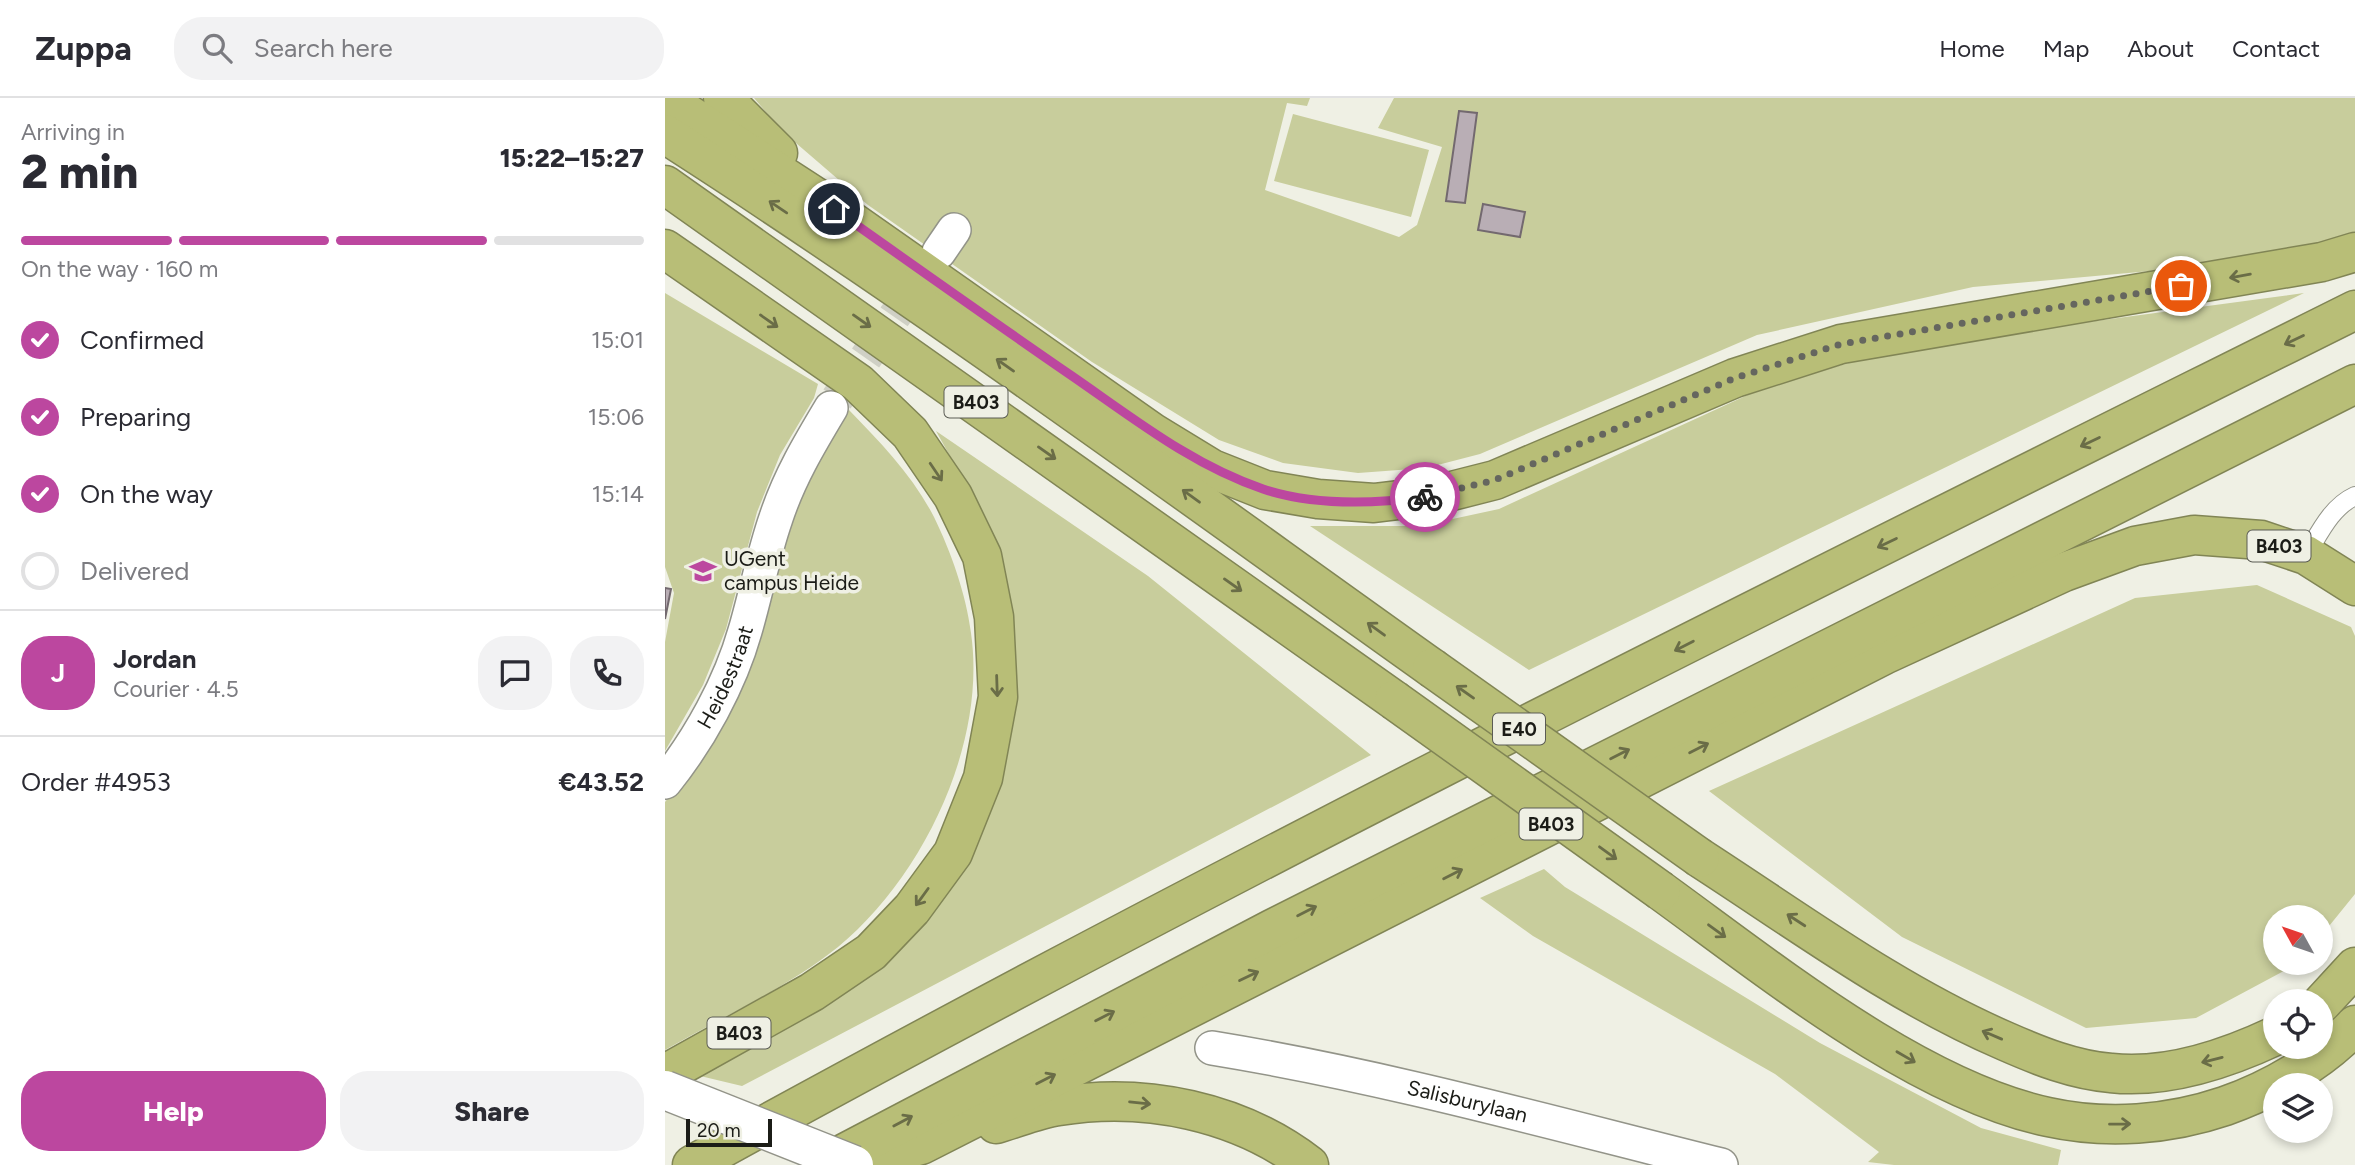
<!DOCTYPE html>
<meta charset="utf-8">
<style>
body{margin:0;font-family:Figtree,sans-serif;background:#f2f2f3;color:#2b2b33;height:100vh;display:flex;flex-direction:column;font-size:26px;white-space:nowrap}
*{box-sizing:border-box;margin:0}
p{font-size:23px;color:#7c7c81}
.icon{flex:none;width:38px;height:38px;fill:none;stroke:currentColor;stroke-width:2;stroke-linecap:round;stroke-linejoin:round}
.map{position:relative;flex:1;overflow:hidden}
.panel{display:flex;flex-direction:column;background:#fff;width:665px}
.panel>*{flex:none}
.needle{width:46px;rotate:310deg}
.controls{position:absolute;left:1598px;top:807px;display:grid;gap:14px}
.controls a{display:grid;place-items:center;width:70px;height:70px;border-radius:50%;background:#fff;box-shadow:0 4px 10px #0003;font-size:35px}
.scale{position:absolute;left:21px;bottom:18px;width:86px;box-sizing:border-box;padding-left:7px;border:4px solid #1b1c17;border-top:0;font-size:19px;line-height:24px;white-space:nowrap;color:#1b1c17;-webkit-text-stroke:5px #eff0e4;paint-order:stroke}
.pin{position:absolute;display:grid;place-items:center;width:60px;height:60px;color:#fff;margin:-30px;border:4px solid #fff;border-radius:50%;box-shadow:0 2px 7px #0007}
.courier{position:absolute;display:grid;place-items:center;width:70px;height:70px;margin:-35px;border:5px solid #bc479f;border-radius:50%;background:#fff;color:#222;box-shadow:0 2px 9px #0007}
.headline em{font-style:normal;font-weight:800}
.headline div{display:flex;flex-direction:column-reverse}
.headline{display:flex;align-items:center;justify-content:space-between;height:119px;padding:0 21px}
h1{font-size:46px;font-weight:800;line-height:52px}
.bar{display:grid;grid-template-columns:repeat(4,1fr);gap:10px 7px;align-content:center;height:84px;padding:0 21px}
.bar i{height:9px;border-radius:5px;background:#e1e1e2}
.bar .current{background:#bc479f}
.bar p{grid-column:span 4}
.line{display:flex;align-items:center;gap:18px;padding:0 21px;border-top:2px solid #e1e1e2}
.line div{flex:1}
.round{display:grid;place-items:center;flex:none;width:74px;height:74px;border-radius:28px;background:#f2f2f3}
ol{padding:0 21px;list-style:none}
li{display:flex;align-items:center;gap:21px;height:77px}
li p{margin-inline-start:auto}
li .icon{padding:7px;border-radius:50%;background:#bc479f;color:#fff;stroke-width:4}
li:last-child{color:#7c7c81}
li i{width:38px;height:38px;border:4px solid #e1e1e2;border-radius:50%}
.primary-button{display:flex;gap:14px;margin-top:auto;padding:14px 21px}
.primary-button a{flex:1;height:80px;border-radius:28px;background:#bc479f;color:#fff;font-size:28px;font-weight:800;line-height:80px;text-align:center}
.primary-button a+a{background:#f2f2f3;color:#2b2b33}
header{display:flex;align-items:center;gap:42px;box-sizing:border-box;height:98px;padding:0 35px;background:#fff;border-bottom:2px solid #e1e1e2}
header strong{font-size:33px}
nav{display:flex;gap:38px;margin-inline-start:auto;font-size:24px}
.search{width:490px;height:63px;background:#f2f2f3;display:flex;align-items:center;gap:18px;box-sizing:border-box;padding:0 24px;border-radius:28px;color:#7c7c81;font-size:26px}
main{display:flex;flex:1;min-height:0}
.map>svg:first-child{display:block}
.green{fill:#c8cd9c}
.building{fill:#b9aeb5;stroke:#73696f;stroke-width:2}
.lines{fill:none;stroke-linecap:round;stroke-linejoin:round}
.street-tunnel{stroke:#cfd0c5;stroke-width:33;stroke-dasharray:33 17;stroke-linecap:butt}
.lane-casing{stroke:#939489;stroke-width:20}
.street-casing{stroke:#939489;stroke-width:36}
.highway-casing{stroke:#818555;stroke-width:41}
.lane{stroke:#fff;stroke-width:18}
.street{stroke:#fff;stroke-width:33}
.highway{stroke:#b8be77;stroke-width:38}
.secondary-bridge-casing{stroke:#939489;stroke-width:41;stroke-linecap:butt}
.highway-bridge-casing{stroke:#818555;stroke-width:41;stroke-linecap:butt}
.secondary-bridge{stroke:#fff;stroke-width:38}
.highway-bridge{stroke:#b8be77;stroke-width:38}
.oneway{stroke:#6a6d47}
.done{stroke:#65665f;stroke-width:7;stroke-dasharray:0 12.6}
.route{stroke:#bc479f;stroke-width:9}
.labels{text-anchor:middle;stroke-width:7;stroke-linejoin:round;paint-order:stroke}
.shield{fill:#eff0e4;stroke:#5b5c54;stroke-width:2}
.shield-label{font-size:19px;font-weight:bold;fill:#1b1c17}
.poi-label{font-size:21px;fill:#1b1c17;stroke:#eff0e4;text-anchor:start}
.street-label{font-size:21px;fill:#1b1c17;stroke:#eff0e4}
</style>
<header>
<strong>Zuppa</strong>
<div class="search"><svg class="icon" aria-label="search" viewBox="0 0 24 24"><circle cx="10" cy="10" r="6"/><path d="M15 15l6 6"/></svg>Search here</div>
<nav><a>Home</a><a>Map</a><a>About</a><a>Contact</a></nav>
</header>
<main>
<section class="panel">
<div class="headline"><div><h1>2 min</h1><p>Arriving in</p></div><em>15:22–15:27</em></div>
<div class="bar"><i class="current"></i><i class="current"></i><i class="current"></i><i></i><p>On the way · 160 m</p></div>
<ol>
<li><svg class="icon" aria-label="check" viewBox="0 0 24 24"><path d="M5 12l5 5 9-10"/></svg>Confirmed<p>15:01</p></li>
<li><svg class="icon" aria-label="check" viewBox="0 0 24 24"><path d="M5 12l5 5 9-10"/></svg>Preparing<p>15:06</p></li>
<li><svg class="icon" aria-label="check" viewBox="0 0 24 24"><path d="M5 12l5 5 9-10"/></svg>On the way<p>15:14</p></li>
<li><i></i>Delivered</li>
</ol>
<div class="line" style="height:126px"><b class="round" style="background:#bc479f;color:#fff">J</b><div><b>Jordan</b><p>Courier · 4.5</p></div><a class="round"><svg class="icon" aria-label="chat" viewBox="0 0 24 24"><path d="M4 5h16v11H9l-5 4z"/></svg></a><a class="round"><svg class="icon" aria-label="phone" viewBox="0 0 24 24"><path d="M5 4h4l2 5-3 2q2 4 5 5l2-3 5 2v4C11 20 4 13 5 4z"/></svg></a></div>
<div class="line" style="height:91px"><div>Order #4953</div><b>€43.52</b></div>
<div class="primary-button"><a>Help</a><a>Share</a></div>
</section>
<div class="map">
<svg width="1690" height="1067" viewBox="0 0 1690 1067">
<rect width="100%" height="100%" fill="#eff0e4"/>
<g class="green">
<polygon points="89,0 645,0 642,8 622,5 600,92 734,139 752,127 777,49 713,30 729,0 1690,0 1690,144 1606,162 1308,189 1092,237 815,356 761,370 693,375 618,365 554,342 427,264 203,107 117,33"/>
<polygon points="628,16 764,52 746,119 609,83"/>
<polygon points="0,195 153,286 149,300 115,357 92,414 61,531 38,587 0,653 0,544 9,495 0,469"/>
<polygon points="1639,195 864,572 645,428 755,428 834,411 1100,289 1194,262 1348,234"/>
<path d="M 184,312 C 216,345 248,378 269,419 C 286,454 301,496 306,535 C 322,646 258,779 173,849 C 122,890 57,919 0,952 L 0,704 L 24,675 L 123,425 L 177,317 Z"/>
<polygon points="271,333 483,478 706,657 77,988 31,977 186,889 330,688 311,405"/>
<polygon points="1592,487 1686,529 1690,538 1690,796 1656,838 1656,819 1610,819 1610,864 1634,865 1531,920 1421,930 1237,839 1044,693 1470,500"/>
<polygon points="879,771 900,789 1155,945 1316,1030 1396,1052 1393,1067 1229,1067 1203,1064 1214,1054 1110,976 868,838 815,800"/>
</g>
<g class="building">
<polygon points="794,13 812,15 800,105 781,103"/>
<polygon points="818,106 860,114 855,139 813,132"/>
<polygon points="0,490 6,491 0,521"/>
</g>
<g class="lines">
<polyline class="street-tunnel" points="172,301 259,176"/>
<defs>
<path id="lane" d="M 1641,457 C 1654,436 1666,409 1690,398"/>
<g id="street">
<polyline points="274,154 289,132"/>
<path id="s1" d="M 0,684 C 34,642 65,586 80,533 C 91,496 98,457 111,420 C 124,380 145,345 166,310"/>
<path id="s2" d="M 547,950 C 719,978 887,1025 1056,1067"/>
</g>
<g id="highway">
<polyline points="58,0 113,55"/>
<polyline points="0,1 169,111 488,335 547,371 600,392 653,401 709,405 767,398 830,382 1070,280 1176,246 1657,164 1690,154"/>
<path d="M 0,36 C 262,204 513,389 767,570"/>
<polyline points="0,87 729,602"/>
<polyline points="0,151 193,285 245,335 288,398 317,458 329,519 333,599 318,680 288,755 247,811 206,854 147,894 0,976"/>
<path d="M 1035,760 C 1134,824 1231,896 1340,943 C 1374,958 1409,972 1446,975 C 1501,981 1561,961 1610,938"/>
<path d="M 996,793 C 1105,872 1252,991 1383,1019 C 1442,1032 1504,1027 1560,1008 C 1606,992 1657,963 1690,927"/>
<polyline points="1656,906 1690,869"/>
<path d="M 331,1026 C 352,1020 373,1011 394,1008 C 480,994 574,1013 644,1067"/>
<polyline points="195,1064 256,1047 1219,557 1399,474 1470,448 1529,437 1596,442 1641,457 1690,488"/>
<path d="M 27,1067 C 573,765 1132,490 1690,212"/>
<polyline points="157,1067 607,831 1690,286"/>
</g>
</defs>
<use href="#lane" class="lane-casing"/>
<use href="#street" class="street-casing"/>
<use href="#highway" class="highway-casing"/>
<use href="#lane" class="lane"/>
<use href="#street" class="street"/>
<use href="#highway" class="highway"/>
<defs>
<polyline id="secondary-bridge" points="0,992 189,1067"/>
<g id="highway-bridge">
<polyline points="767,570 1035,760"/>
<polyline points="729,602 996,793"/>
</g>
</defs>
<use href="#secondary-bridge" class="secondary-bridge-casing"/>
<use href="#highway-bridge" class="highway-bridge-casing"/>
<use href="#secondary-bridge" class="secondary-bridge"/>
<use href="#highway-bridge" class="highway-bridge"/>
</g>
<defs><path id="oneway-shaft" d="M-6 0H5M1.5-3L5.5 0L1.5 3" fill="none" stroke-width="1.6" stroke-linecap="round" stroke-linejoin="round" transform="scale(1.75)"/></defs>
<g class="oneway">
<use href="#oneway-shaft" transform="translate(113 109) rotate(-146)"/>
<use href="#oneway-shaft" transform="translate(1575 178) rotate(170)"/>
<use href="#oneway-shaft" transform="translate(104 223) rotate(35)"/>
<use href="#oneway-shaft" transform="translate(197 223) rotate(35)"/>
<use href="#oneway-shaft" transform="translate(1629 242) rotate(154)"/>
<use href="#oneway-shaft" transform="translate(340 267) rotate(-145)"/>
<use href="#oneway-shaft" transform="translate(1425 344) rotate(154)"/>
<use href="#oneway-shaft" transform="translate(382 355) rotate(35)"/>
<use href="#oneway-shaft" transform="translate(271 374) rotate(56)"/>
<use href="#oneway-shaft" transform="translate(526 398) rotate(-144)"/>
<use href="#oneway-shaft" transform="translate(1222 445) rotate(154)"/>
<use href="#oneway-shaft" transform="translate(568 487) rotate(35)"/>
<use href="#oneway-shaft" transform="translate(711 531) rotate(-144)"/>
<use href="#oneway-shaft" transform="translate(1019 548) rotate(153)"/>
<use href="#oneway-shaft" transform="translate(332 588) rotate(88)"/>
<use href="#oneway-shaft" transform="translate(800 594) rotate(-145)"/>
<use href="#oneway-shaft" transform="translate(1034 650) rotate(-27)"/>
<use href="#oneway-shaft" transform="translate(955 656) rotate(-27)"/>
<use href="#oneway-shaft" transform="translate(943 755) rotate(36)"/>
<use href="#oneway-shaft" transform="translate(788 776) rotate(-27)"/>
<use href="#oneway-shaft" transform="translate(257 799) rotate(126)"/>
<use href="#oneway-shaft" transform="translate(642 813) rotate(-27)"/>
<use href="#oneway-shaft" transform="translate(1131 822) rotate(-147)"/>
<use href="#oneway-shaft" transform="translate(1052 833) rotate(36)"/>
<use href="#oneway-shaft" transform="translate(584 878) rotate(-26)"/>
<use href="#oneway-shaft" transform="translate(440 918) rotate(-27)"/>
<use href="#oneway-shaft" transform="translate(1327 937) rotate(-157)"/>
<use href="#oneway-shaft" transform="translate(1241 959) rotate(30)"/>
<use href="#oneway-shaft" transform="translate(1547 962) rotate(166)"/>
<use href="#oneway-shaft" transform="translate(381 981) rotate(-27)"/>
<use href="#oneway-shaft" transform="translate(475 1005) rotate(6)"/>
<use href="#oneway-shaft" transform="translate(238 1023) rotate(-28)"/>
<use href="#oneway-shaft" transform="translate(1455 1026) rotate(-1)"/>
</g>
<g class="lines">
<polyline class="done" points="760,399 830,382 1070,280 1176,246 1516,188"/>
<path class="route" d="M 169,111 C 248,167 327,223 407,278 C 468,320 527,367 598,391 C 649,408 707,406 760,399"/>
</g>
<defs>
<symbol id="university-bare" viewBox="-9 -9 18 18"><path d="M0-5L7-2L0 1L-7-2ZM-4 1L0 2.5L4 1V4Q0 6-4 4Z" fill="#bc479f" stroke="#eff0e4" stroke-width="2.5" paint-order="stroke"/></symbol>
</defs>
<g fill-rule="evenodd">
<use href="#university-bare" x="19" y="454" width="38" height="38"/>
</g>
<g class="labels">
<g class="shield">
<rect x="279.5" y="288.5" width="63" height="31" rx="5"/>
<rect x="1582.5" y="432.5" width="63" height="31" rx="5"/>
<rect x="828" y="615.5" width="52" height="31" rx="5"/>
<rect x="854.5" y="710.5" width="63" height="31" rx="5"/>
<rect x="42.5" y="919.5" width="63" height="31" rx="5"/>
</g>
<g class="shield-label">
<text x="311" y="311">B403</text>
<text x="1614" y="455">B403</text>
<text x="854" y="638">E40</text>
<text x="886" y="733">B403</text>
<text x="74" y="942">B403</text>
</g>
<g class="poi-label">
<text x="59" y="468">UGent<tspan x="59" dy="24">campus Heide</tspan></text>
</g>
<g class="street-label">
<text dy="7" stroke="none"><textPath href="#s1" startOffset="122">Heidestraat</textPath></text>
<text dy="7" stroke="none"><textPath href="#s2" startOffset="261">Salisburylaan</textPath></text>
</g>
</g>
</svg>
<div class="controls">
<a><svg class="needle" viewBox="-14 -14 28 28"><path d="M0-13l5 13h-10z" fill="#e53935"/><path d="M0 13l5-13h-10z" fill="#7c7c81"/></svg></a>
<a><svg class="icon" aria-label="locate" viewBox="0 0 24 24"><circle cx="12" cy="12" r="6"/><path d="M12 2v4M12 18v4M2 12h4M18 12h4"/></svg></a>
<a><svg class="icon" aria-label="layers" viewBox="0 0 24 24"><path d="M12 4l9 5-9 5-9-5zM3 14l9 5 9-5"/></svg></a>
</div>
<div class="scale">20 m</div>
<div class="pin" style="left:1516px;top:188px;background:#ea580c"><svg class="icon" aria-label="bag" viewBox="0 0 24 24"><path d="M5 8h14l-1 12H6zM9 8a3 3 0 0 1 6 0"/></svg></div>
<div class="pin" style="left:169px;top:111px;background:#1f2937"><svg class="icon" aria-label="home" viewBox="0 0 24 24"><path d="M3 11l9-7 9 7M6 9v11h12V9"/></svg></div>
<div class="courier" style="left:760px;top:399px"><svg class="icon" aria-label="bike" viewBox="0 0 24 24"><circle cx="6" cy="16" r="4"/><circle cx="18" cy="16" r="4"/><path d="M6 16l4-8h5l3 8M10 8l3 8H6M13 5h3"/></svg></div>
</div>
</main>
